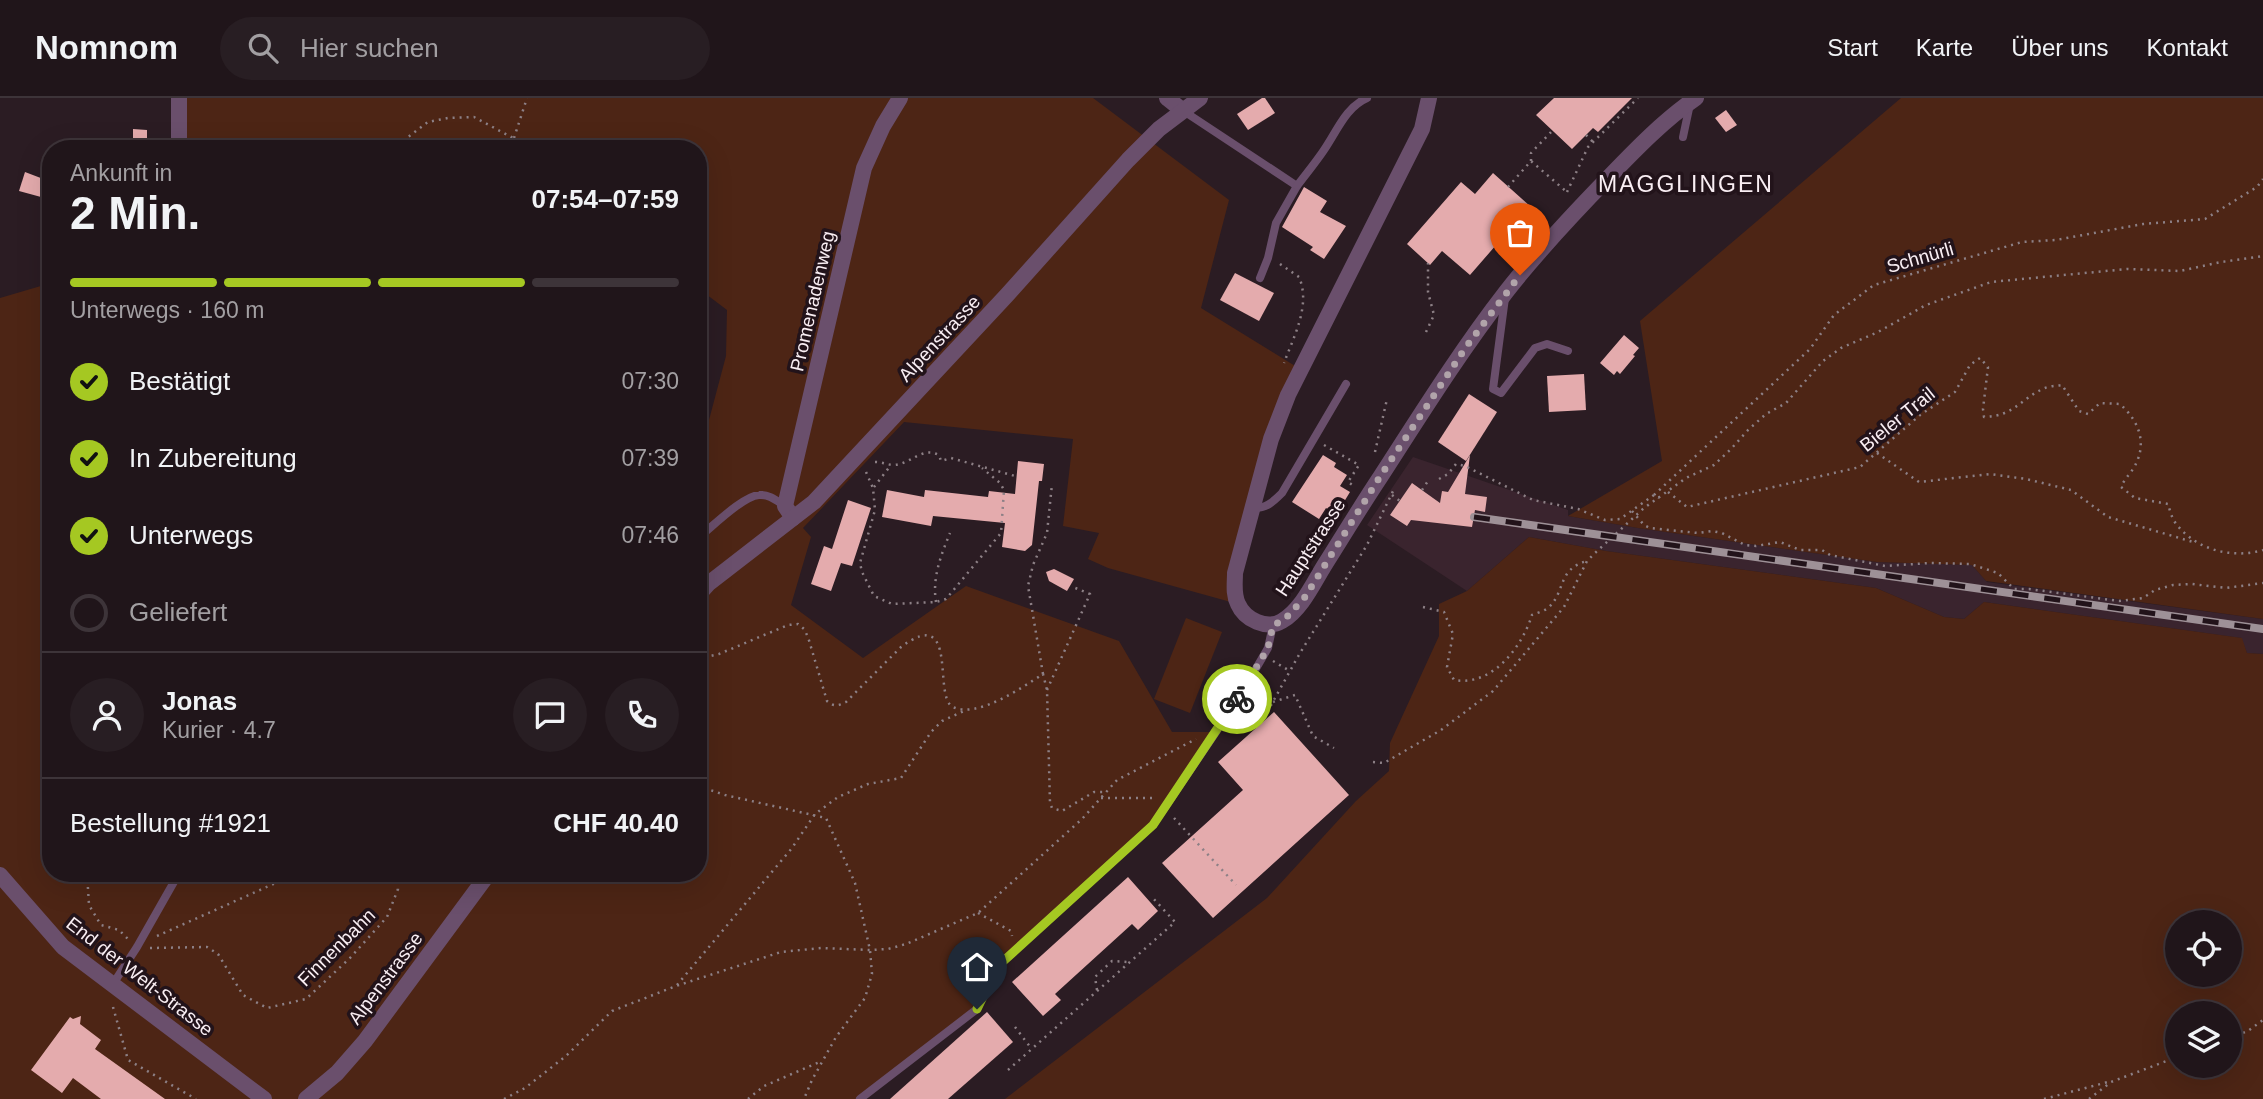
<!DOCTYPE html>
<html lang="de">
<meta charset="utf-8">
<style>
body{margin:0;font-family:Helvetica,sans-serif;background:#281e23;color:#f1f3f6;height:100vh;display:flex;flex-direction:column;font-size:26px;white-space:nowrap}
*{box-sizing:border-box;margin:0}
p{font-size:23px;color:#a29fa2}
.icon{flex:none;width:38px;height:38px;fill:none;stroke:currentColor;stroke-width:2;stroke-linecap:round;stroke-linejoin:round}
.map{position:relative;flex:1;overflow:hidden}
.side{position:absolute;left:42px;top:42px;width:665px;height:742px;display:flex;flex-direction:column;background:#20151a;border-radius:28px;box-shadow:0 7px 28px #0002,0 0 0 2px #3d3439}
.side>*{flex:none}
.controls{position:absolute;left:2165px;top:812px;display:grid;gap:14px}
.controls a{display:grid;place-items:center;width:77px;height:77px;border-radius:50%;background:#20151a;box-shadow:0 7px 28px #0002,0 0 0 2px #3d3439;font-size:35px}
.pin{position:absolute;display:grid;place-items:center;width:60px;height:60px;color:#fff;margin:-72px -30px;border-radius:50% 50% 50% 0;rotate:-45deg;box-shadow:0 0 7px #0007}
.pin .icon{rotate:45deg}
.courier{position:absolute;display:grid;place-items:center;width:70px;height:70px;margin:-35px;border:5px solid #a5c822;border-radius:50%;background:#fff;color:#222;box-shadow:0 2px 9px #0007}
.summary em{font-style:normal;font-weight:700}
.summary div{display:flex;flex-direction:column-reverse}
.summary{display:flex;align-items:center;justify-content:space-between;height:119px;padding:0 28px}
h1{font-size:46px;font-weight:700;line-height:52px}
.bar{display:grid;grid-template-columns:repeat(4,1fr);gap:10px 7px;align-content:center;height:84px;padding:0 28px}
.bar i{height:9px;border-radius:5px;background:#3d3439}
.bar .selected{background:#a5c822}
.bar p{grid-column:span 4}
.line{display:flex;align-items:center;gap:18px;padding:0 28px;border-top:2px solid #3d3439}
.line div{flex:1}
.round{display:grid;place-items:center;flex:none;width:74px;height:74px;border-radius:37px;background:#281e23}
ol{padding:0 28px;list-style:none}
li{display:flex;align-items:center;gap:21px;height:77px}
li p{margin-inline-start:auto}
li .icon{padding:7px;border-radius:50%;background:#a5c822;color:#111;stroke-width:4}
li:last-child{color:#a29fa2}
li i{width:38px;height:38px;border:4px solid #3d3439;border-radius:50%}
header{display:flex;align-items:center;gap:42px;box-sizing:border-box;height:98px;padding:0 35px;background:#20151a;border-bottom:2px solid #3d3439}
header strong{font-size:33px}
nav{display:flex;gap:38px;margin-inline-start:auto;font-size:24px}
.search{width:490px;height:63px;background:#281e23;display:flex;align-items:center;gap:18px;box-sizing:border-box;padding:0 24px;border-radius:38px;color:#a29fa2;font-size:26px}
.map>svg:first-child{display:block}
.built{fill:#3a242e}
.green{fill:#4d2515;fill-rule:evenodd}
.building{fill:#e4abad}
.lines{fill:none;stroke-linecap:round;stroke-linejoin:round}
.path{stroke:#8d8086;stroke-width:2.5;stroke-dasharray:2 5;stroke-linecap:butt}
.lane{stroke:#6a4f6c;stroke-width:8}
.street{stroke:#6a4f6c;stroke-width:16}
.rail-casing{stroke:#9e9197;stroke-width:8}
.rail{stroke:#22131a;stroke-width:5;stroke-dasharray:16;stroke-linecap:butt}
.done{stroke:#b1a4aa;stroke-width:7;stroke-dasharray:0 12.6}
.route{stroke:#a5c822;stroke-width:9}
.labels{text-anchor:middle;stroke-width:7;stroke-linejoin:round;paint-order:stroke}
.street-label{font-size:19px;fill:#f9eef3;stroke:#22131a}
.quarter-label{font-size:23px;letter-spacing:2px;fill:#f9eef3;stroke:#22131a}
</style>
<header>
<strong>Nomnom</strong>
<div class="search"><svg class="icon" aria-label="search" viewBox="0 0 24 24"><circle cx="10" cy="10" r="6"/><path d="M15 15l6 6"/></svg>Hier suchen</div>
<nav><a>Start</a><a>Karte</a><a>Über uns</a><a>Kontakt</a></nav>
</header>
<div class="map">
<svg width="2263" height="1001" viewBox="0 0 2263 1001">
<rect width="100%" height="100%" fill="#2b1c23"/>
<polygon class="built" points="1413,359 1568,412 1568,418 1638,430 1877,464 1972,467 1987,484 2263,521 2263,556 2247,555 2241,540 1984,504 1964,521 1944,519 1876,490 1606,453 1529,439 1467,493 1367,427"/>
<g class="green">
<polygon points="179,0 1093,0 1229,102 1201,210 1300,271 1252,410 1238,506 1108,470 1088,461 1099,435 1063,428 1073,341 904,324 803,430 811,439 791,507 863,560 966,488 1119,543 1172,634 1216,634 1166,710 998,868 977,911 860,1001 0,1001 0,200 51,185 51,775 698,775 698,372 702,368 698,364 698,344 709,322 726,258 727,212 698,190 698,51 179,51"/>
<polygon points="1901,0 2263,0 2263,521 1986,483 1972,467 1877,464 1638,430 1568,418 1662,363 1640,223"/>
<path d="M 1529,439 L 1606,453 L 1876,490 L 1944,519 L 1964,521 L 1984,504 L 2242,540 L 2247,555 L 2263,556 L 2263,1001 L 1005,1001 L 1267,800 L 1356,703 L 1389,673 L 1390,645 L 1439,538 L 1439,506 L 1467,493 ZM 2177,824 L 2230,824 L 2230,877 L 2177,877 ZM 2177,915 L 2230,915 L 2230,968 L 2177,968 Z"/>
<polygon points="1186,520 1222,534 1190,615 1154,601"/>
</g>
<g class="building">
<polygon points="1262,0 1265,0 1275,15 1248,32 1237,16"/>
<polygon points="1554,0 1632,0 1598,34 1593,30 1572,51 1536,17"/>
<polygon points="1726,12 1737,27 1726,34 1715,20"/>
<polygon points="133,31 147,32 147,48 133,47"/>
<polygon points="25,74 46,82 41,99 19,93"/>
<polygon points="1493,75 1530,108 1470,177 1442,153 1430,167 1407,146 1461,84 1475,96"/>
<polygon points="1304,89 1327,103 1320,114 1346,128 1324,161 1310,152 1313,149 1282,129"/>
<polygon points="1235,175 1274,195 1259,223 1220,202"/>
<polygon points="1624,237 1639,250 1633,257 1635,258 1620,276 1617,273 1614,277 1600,265"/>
<polygon points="1584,276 1586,312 1549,314 1547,278"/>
<polygon points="1469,296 1497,314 1466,363 1438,344"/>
<polygon points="1323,357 1336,365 1334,369 1347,377 1340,388 1350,394 1336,417 1326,410 1319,421 1292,404"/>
<polygon points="1470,357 1465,396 1487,399 1485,414 1475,412 1472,429 1411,422 1407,428 1390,417 1412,385 1440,405 1442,393 1448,394"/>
<polygon points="1018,363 1044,366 1042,383 1039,383 1032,447 1025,453 1002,449 1005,425 933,418 931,428 882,419 887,392 924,399 925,392 988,399 989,393 1015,396"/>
<polygon points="848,402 871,410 852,468 841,465 831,493 811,486 824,448 832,451"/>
<polygon points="1054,471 1074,481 1067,493 1049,483 1046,474"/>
<polygon points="1274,614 1349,697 1213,820 1162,765 1243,692 1218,664"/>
<polygon points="1128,779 1158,813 1138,832 1132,826 1055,896 1061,902 1043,918 1012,884"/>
<polygon points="987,914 1013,944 948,1001 890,1001"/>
<polygon points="81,918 80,926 101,942 95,951 165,1001 101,1001 73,980 62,995 31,972 70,919 73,921"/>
</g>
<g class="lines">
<g class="path">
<polyline points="1586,37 1593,44"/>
<polyline points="514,40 527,0"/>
<polyline points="392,51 428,24 448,20 474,19 513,40 514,46 534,51"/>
<polyline points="1531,63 1531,55 1552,33"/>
<polyline points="1508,89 1531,63 1568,95"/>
<polyline points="1567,94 1588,49 1638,0"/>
<path d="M 1280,166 L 1299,179 C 1311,207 1294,238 1284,265"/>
<polyline points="1426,234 1434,217 1428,194 1428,165"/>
<polyline points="1324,347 1359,367 1348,384 1354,388"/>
<polyline points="1375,354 1387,301"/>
<polyline points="1877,355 1919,384 1990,376 2026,381 2071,392 2108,419 2193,444"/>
<path d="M 875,364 C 881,364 886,366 892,367 C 911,367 921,348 939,357 L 941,363 L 951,360 L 1015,378"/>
<polyline points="866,374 873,390 875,412 860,465 862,474 874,498 892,506 936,504 946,501 1001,435 1004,392 1000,385 982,370"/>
<polyline points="1439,381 1448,376 1456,366 1465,368 1533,402 1578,411 1605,422 1620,421 1654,397 1659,400"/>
<polyline points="874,389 891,367"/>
<polyline points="1422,392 1428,383"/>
<path d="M 1668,394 L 1687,409 L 1860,369 L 1920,317 L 1955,294 L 1970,267 L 1980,260 L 1988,269 L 1983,311 L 1984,319 C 2015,318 2021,300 2045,290 C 2050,288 2056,288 2062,287 L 2079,313 L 2088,316 L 2100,305 L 2120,306 C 2140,324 2148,347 2133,371 C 2129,377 2124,382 2121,389 L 2135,400 L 2168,406 C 2170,413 2172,421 2177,427 C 2197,452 2232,461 2263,452"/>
<polyline points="1392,397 1400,403"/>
<polyline points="1654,397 1810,251 1834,217 1874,187 2022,144 2056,142 2143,126 2205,121 2257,89 2263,81"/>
<polyline points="1632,413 1644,427 1650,430 1698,435 1712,433 1722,435 1745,447 1756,448 1780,444 1800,452 1822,452 1830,457 1885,468 1930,465 1970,466 1998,475 2014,491 2029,491 2119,503 2143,500 2155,492 2173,487 2192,486 2226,490 2263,485"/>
<path d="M 936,504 C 932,480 941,457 950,435"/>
<path d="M 1423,509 L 1444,514 L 1453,536 L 1447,569 L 1454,582 C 1492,589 1522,549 1532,517 C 1537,515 1544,513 1548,510 C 1566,494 1557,471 1587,463"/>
<path d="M 698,561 L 719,556 L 788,527 L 798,526 L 804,531 L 808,539 L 827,603 C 834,609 838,608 846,604 L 901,549 C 960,505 932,599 953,609 C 977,621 1023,589 1043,576 L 1047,592 L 1050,705 L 1052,710 L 1062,713 L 1094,694 L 1105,694"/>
<polyline points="1273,563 1290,573"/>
<polyline points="1043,576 1028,488 1033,467 1047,435 1052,386"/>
<polyline points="1047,592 1090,496 1073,489"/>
<polyline points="1273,604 1295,597 1313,638 1334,650"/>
<polyline points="1235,628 1258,620 1270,609 1300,555 1367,447 1395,389"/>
<polyline points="1373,664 1384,665 1441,632 1493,593 1564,509 1587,463 1595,455 1644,410 1686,380 1714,367 1731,351 1748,332 1766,316 1786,305 1823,263 1841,250 1878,234 1926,207 1991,184 2127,171 2180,173 2221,164 2263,158"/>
<polyline points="698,688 725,697 826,720 855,785 870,852 872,876 865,900 836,939 812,982 804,1001"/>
<polyline points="1101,700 1156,700"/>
<polyline points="1174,720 1236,787"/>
<polyline points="87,775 89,807 101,827 119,832 129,842"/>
<polyline points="978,815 1011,833 1012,838"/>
<polyline points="157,838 298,775"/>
<polyline points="150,850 207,849 218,856 243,897 267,910 306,901 350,860 387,819 398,791 398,775"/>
<polyline points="677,887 792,750 815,716 838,699 868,686 901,680 931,634 942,623 964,613"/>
<polyline points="1097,892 1095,879 1112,863 1127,864"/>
<polyline points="113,909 128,962 196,1001"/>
<polyline points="1015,929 1031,950"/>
<polyline points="2230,940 2248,933 2263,922"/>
<polyline points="1008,972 1175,824 1152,799"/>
<polyline points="504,1001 525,990 566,958 612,913 676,888 781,854 821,850 870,852 888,851 906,846 978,815 1082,721 1117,682 1196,641"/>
<polyline points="748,1001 764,988 822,963"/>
<polyline points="2044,1001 2108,984"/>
<polyline points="2089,1001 2111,984 2177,959"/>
</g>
<g class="lane">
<polyline points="1182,12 1297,88 1276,125 1268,160 1260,180"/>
<polyline points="1683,39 1690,6"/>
<path d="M 1297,88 C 1306,76 1316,64 1324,52 C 1337,33 1346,9 1367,0"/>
<polyline points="1505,200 1493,291 1501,295 1535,250 1547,246 1568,253"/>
<path d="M 1252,410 C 1266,411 1273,404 1282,395 L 1346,286"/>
<path d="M 698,440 C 712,429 743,398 759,397 C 769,396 777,403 785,408"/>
<polyline points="113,886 137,849 179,775"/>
<polyline points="860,1001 977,911 998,868 1153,727 1216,634 1254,574 1268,550 1273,527"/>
</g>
<g class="street">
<polyline points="179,0 179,51"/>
<polyline points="1167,0 1182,12"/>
<path d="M 1429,0 L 1422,31 L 1288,297 L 1271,341 L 1235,475 C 1235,485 1233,496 1238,506 C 1245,522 1267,532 1282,523 C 1301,512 1313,486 1324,468 C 1343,438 1361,408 1381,378 C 1421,316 1461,252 1506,194 C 1538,153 1573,116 1609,79 C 1636,51 1664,22 1696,0"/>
<polyline points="793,420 785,408 864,70 883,28 900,0"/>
<polyline points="698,497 708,486 814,404 1007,197 1128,62 1159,31 1200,0"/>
<polyline points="0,777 63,849 264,1001"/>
<polyline points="306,1001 337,975 365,943 489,775"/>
</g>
<defs>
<polyline id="rail" points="1474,419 2263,531"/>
</defs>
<use href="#rail" class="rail-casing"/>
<use href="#rail" class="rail"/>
</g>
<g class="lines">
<polyline class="done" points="1237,601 1268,550 1273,527 1284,522 1305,499 1381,377 1466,249 1520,177"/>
<polyline class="route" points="977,911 998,868 1153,727 1237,601"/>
</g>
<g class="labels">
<g class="street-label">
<text transform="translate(1920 159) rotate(-16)" y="7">Schnürli</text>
<text transform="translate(812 203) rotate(-77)" y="7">Promenadenweg</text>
<text transform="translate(939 240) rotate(-47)" y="7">Alpenstrasse</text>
<text transform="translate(1897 321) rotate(-39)" y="7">Bieler Trail</text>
<text transform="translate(1310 449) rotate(-57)" y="7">Hauptstrasse</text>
<text transform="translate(336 849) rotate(-45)" y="7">Finnenbahn</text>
<text transform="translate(140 878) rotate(38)" y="7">End der Welt-Strasse</text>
<text transform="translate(385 880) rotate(-53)" y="7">Alpenstrasse</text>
</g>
<g class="quarter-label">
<text x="1686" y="94">MAGGLINGEN</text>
</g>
</g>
</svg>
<div class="controls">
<a><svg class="icon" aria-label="locate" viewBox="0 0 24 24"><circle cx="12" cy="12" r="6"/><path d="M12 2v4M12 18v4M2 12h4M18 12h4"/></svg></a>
<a><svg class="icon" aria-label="layers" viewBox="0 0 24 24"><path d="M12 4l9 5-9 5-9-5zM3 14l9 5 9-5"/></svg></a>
</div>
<div class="pin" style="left:1520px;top:177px;background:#ea580c"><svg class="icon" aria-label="bag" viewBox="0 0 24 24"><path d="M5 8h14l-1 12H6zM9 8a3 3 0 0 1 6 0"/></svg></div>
<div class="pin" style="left:977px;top:911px;background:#1f2937"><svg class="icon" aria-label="home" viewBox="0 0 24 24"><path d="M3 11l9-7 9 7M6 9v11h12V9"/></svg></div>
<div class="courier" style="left:1237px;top:601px"><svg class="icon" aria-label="bike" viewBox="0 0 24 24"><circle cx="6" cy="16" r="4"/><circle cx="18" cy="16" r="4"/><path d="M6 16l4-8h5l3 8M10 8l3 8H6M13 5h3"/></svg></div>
<section class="side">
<div class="summary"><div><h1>2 Min.</h1><p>Ankunft in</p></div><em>07:54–07:59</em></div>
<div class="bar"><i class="selected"></i><i class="selected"></i><i class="selected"></i><i></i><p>Unterwegs · 160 m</p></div>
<ol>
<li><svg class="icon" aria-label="check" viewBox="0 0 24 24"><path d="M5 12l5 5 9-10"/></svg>Bestätigt<p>07:30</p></li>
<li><svg class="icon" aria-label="check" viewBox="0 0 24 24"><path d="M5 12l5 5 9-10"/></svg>In Zubereitung<p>07:39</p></li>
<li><svg class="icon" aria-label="check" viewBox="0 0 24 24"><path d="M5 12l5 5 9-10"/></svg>Unterwegs<p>07:46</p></li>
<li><i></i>Geliefert</li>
</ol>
<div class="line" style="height:126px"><a class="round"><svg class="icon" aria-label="person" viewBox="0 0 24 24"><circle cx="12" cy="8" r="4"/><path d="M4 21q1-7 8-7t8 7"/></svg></a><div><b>Jonas</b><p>Kurier · 4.7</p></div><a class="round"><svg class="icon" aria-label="chat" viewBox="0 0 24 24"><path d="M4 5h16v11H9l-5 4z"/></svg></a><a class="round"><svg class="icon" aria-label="phone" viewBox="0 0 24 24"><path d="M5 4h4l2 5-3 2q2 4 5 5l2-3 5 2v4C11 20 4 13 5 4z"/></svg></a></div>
<div class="line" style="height:91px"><div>Bestellung #1921</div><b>CHF 40.40</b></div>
</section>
</div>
